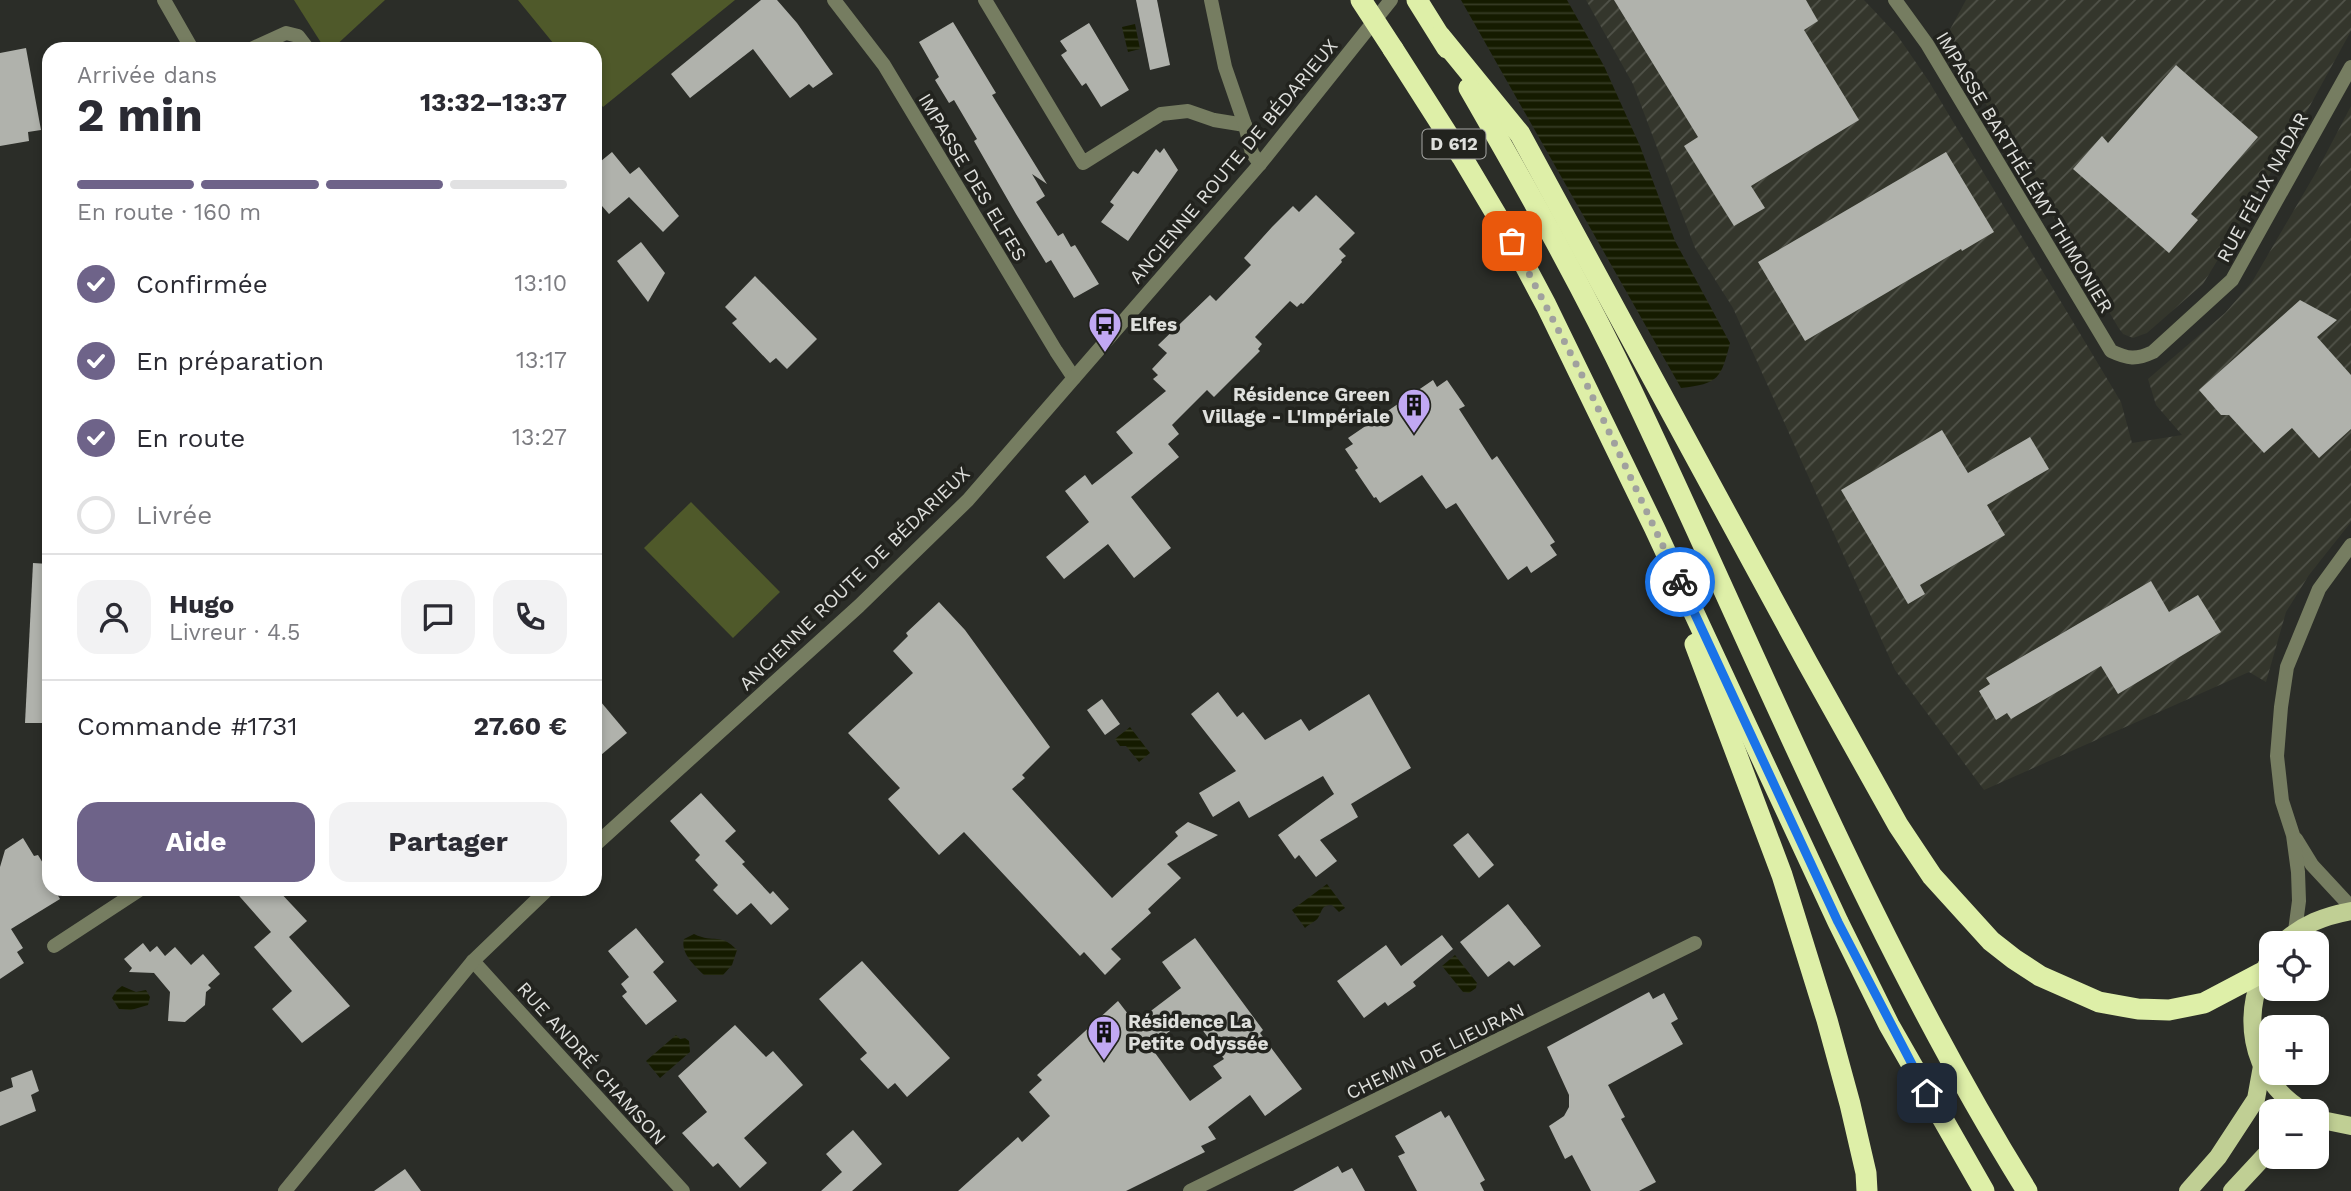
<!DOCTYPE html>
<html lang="fr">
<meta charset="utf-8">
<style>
body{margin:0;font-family:"Work Sans",sans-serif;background:#f2f2f3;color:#2b2b33;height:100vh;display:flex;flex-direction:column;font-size:26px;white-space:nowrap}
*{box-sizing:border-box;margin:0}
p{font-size:23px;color:#7c7c81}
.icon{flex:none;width:38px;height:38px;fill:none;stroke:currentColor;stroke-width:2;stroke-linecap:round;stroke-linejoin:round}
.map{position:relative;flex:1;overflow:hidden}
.sheet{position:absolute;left:42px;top:42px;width:560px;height:854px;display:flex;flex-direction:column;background:#fff;border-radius:21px;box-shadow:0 4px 10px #0003}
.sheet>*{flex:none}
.controls{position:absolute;left:2259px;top:931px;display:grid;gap:14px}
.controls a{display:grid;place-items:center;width:70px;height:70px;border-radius:14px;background:#fff;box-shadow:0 4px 10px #0003;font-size:35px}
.pin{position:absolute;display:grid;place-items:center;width:60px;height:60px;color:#fff;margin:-30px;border-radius:14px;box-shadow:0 4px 10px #0006}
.courier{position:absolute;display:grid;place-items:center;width:70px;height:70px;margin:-35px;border:5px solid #1a73e8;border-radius:50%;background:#fff;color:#222;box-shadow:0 2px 9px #0007}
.overview em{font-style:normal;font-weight:700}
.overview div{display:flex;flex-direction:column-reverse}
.overview{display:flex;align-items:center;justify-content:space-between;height:119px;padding:0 35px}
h1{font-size:46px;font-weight:700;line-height:52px}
.bar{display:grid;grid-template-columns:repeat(4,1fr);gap:10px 7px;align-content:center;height:84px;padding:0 35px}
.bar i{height:9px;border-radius:5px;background:#e1e1e2}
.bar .current{background:#6e6389}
.bar p{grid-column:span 4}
.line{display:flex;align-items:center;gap:18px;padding:0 35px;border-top:2px solid #e1e1e2}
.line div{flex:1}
.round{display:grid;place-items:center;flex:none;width:74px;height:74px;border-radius:21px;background:#f2f2f3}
ol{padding:0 35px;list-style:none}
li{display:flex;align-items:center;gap:21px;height:77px}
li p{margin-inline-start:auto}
li .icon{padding:7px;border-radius:50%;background:#6e6389;color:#fff;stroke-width:4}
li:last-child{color:#7c7c81}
li i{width:38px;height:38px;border:4px solid #e1e1e2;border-radius:50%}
.action{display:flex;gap:14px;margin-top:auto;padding:14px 35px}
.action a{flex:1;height:80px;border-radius:21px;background:#6e6389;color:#fff;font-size:28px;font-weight:700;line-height:80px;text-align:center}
.action a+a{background:#f2f2f3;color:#2b2b33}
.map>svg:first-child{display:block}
.industrial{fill:url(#industrial-furrows)}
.grass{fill:#4f592a}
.water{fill:url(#water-rules)}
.building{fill:#b0b2ac;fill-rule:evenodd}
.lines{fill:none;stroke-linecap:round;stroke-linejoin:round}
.street{stroke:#767d61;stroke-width:14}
.primary{stroke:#c0cf94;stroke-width:18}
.highway{stroke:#deefa8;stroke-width:21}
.highway-bridge{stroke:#deefa8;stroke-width:21}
.done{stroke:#a0a19e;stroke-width:7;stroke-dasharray:0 12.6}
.route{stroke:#1a73e8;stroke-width:9}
.labels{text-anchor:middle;stroke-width:7;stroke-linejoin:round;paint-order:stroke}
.shield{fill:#22231e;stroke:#a6a7a4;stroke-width:2}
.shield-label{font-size:18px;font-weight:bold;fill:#dfe0dd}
.street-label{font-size:19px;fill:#dfe0dd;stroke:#22231e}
.poi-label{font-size:19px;font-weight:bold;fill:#dfe0dd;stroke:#22231e;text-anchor:start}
</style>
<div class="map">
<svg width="2351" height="1191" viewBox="0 0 2351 1191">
<defs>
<pattern id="industrial-furrows" width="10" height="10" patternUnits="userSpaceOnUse" patternTransform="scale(1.75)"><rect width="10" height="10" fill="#34362c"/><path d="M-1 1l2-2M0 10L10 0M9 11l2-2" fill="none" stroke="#51534a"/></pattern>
<pattern id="water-rules" width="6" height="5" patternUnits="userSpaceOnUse" patternTransform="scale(1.75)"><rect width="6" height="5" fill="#151b00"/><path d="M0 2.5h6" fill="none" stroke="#373c25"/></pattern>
</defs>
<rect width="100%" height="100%" fill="#2b2d28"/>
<g class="industrial">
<polygon points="1586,0 1864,0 1897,35 1928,80 2121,402 2132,443 2182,435 2156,405 2148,379 2225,313 2252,282 2318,169 2351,106 2351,522 2309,575 2286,612 2266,682 2249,672 1984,790 1895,670 1733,308 1695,248 1633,84"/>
<polygon points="1966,0 2351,0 2351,31 2296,131 2203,284 2147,333 2133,338 2123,334 2118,327 1946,37"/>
</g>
<g class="grass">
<polygon points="294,0 385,0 332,49 325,49"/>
<polygon points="518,0 735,0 603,107 595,96 595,49 558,49"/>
<polygon points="691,502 780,592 733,638 644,548"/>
</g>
<g class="water">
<path d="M 1461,0 L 1567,0 L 1604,66 L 1640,146 L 1675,241 L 1730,343 C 1721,378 1719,384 1681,388 Z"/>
<polygon points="1135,24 1140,49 1128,52 1122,27"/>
<polygon points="1130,727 1150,753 1139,762 1126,746 1120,746 1115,739"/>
<path d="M 1327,884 L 1345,908 L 1339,912 L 1332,905 C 1321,905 1323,910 1318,918 C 1316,921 1308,925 1305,928 L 1292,910 Z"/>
<path d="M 694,934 C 715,944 720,932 737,950 L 732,965 L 723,975 L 704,975 C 695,966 680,953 684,939 Z"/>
<polygon points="1455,955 1477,983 1476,988 1469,993 1463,992 1442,966"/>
<polygon points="122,986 136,992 146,990 150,997 148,1005 131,1010 119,1009 112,998 117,990"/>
<polygon points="676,1035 680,1039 685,1038 689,1041 690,1052 660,1078 646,1061"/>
</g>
<g class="building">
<polygon points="761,0 777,0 797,23 833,74 813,88 809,84 790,98 753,49 690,98 671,74"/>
<polygon points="1136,0 1157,0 1170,65 1150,70"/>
<polygon points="1614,0 1806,0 1818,21 1804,30 1859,120 1751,186 1765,208 1734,226 1684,146 1698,137"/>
<polygon points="953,22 996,93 992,95 1047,184 1032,174 1045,196 1036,202 1058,236 1063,233 1071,247 1075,245 1099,284 1074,298 1051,260 1046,263 1016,214 974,141 977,139 954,100 949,103 935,80 939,77 919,42"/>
<polygon points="1089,23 1129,90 1101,107 1086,83 1082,86 1061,55 1067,51 1060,41"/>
<polygon points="26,48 41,130 28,132 29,141 0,146 0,53"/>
<polygon points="2176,65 2258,137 2191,214 2198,220 2169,253 2073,169 2102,136 2108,143"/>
<polygon points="1164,148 1178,170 1128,241 1101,222 1114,205 1110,202 1133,171 1138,174 1156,149 1160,153"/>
<polygon points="612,152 630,174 639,167 679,216 663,232 629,197 609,214 595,198 595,166"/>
<polygon points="1946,152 1994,232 1962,251 1961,249 1805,341 1758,262"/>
<polygon points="1316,195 1355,233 1339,249 1346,256 1341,260 1342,262 1303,304 1301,303 1297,307 1290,301 1255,337 1262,344 1258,349 1260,351 1214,397 1207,390 1172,425 1179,434 1168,444 1179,457 1131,497 1171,548 1134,578 1108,544 1064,579 1046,557 1089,522 1065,491 1085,475 1092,485 1133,453 1116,432 1166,391 1153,379 1158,375 1152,369 1167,353 1158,345 1210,295 1216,301 1251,265 1244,258 1272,227 1293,206 1299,212"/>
<polygon points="641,242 665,273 648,302 617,261"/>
<polygon points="755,276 817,339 787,369 776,358 770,363 732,323 737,319 725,307"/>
<polygon points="2300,300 2337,320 2317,337 2351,375 2351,429 2319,458 2292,428 2264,453 2229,415 2221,415 2199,390"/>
<polygon points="1433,380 1437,387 1447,380 1465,406 1459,409 1492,460 1497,456 1555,542 1550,545 1557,555 1531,573 1527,566 1508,580 1456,503 1446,509 1422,475 1380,503 1376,497 1374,498 1355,470 1358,468 1345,449 1353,444 1348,438"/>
<polygon points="1942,430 1968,473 2030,437 2049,469 1987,505 2005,535 1920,585 1925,594 1908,604 1841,490"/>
<polygon points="33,563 49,564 49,723 25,723"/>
<polygon points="2151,581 2169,612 2198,595 2221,632 2118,694 2101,666 2011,719 2007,713 1996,720 1979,691 1990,684 1986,678"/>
<polygon points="939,602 965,630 1050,747 1022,775 1025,778 1012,789 1112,898 1178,836 1175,832 1188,822 1218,835 1167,864 1181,878 1148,909 1151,913 1111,949 1121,959 1105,975 1084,952 1080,956 964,832 939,855 888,799 900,788 848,733 913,673 893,651 908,636 906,633"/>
<polygon points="1218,692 1237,717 1243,712 1265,740 1301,719 1309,731 1369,694 1411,768 1351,804 1358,817 1320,840 1337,861 1316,877 1299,855 1295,859 1278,835 1334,794 1323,776 1249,818 1239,801 1213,817 1199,793 1236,771 1191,714"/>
<polygon points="595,695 627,733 595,760"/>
<polygon points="1102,699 1120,724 1105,735 1087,710"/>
<polygon points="701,793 736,831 725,841 745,862 742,864 770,894 773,891 789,909 771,925 751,903 737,915 713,890 718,885 695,860 700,855 670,821"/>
<polygon points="1468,833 1494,865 1479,878 1453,845"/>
<polygon points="23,838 34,856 38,855 49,873 49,889 54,889 60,899 11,929 23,948 17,952 24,963 0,979 0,867 5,850"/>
<polygon points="233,889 277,889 307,921 289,937 350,1006 302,1043 272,1009 292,991 254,947 271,932"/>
<polygon points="1508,904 1541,946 1514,966 1509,961 1488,977 1460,942"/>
<polygon points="636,928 664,962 653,972 677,1001 646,1025 622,996 627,992 621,984 629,977 608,951"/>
<polygon points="1442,935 1453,949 1413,982 1416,986 1388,1006 1385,1002 1364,1018 1337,981 1386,945 1401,966"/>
<path d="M 1195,938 L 1263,1030 L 1260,1033 L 1302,1089 L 1265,1116 L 1250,1095 L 1208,1127 L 1216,1139 L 1201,1146 L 1205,1152 L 1126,1191 L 958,1191 L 1018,1137 L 1022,1142 L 1050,1116 L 1029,1092 L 1042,1080 L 1037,1075 L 1118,1001 L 1135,1023 L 1181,988 L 1162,962 ZM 1186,1019 L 1192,1028 L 1198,1024 L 1224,1059 L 1213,1066 L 1222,1078 L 1190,1101 L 1150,1046 Z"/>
<polygon points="143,943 150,952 157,946 165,956 175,947 191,965 203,954 220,974 208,985 211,988 206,992 205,1005 185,1022 168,1021 170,992 154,973 129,972 132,968 124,959"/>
<polygon points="862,961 950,1058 907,1097 895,1083 888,1089 860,1059 867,1053 819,999"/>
<polygon points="1649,992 1653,999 1664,993 1678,1019 1671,1023 1683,1044 1608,1085 1625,1117 1621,1119 1656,1182 1639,1191 1591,1191 1572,1155 1565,1159 1549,1126 1564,1116 1569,1107 1569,1095 1547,1047"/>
<polygon points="735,1025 766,1057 773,1051 803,1085 744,1138 767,1163 740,1188 718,1163 713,1167 682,1133 707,1112 678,1076"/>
<polygon points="32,1070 39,1091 31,1095 36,1111 0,1126 0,1092 13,1087 11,1078"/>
<polygon points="1441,1111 1445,1118 1449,1115 1485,1180 1480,1183 1484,1191 1417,1191 1398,1156 1405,1153 1395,1136"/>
<polygon points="853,1130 882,1164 852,1191 821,1191 842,1172 826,1154"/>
<polygon points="1338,1166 1342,1173 1352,1168 1365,1191 1293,1191"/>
<polygon points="405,1169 421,1191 374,1191"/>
</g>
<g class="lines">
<g class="street">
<polyline points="164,0 192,49"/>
<polyline points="834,0 884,65 1056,351 1074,378"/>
<polyline points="985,0 1083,163 1161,114 1188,111 1214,120 1245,125"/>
<polyline points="1211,0 1225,67 1245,125 1252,153 1260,164"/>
<path d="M 1895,0 L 1927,44 L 2111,351 C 2128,359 2136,360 2153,352 L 2232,280 L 2351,67"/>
<polyline points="251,49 286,33 298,36 308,49"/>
<polyline points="2296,839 2312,865 2351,907"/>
<polyline points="595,845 859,606 968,500 1260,164 1391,0"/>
<polyline points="2295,931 2299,901 2298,872 2293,835 2282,801 2277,756 2281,707 2287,667 2319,589 2351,545"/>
<polyline points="54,946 141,889"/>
<polyline points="473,961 683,1191"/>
<polyline points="285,1191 473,961 548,889"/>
<polyline points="1190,1191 1695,943"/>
</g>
<g class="primary">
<path d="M 2282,943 C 2303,924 2324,916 2351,911"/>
<path d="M 2272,956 C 2238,1009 2248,1078 2304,1111"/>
<polyline points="2317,1119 2351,1126"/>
<polyline points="2188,1191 2218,1157 2256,1099 2262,1066"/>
<polyline points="2232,1191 2272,1148"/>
</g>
<g class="highway">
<polyline points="1417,0 1447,48"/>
<polyline points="1440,36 1520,134 1807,662 1898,825 1932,876 1991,941 2014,959 2040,976 2099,1002 2138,1009 2169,1010 2204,1003 2261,973"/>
<polyline points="1393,49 1462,157 1512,241 1546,305 1654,527 1838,922 1889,1025 1984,1191"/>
<path d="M 1469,88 C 1526,187 1582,286 1631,389 C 1759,658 1869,937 2027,1191"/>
<polyline points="1695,644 1782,875 1827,1020 1850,1104 1866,1173 1867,1191"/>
</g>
<polyline class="highway-bridge" points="1361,0 1393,49"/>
</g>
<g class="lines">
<polyline class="done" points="1512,241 1586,383 1680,582"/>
<polyline class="route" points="1680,582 1838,922 1927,1093"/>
</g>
<defs>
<symbol id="bus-pin" viewBox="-11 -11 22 30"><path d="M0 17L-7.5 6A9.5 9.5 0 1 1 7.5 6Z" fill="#c1a8f3" stroke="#22231e"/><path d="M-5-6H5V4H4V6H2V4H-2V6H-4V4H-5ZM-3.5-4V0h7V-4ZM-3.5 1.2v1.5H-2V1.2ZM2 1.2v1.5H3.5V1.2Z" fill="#111"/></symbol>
<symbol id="building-pin" viewBox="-11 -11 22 30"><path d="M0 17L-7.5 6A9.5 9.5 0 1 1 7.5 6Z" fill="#c1a8f3" stroke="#22231e"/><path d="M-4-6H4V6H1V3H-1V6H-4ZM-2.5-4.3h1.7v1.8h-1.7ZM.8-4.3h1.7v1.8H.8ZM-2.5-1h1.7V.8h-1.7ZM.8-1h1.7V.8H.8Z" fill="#111"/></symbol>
</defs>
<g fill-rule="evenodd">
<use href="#bus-pin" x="1086" y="305" width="38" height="52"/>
<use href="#building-pin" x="1395" y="386" width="38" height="52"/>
<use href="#building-pin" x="1085" y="1013" width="38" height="52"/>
</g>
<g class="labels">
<rect class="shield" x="1422.5" y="129.5" width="63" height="29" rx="5"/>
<g class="shield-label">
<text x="1454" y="150">D 612</text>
</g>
<g class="street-label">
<text transform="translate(1233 161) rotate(-50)" y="7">ANCIENNE ROUTE DE BÉDARIEUX</text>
<text transform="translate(2025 172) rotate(59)" y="7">IMPASSE BARTHÉLÉMY THIMONIER</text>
<text transform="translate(973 177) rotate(59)" y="7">IMPASSE DES ELFES</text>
<text transform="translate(2262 187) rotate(-61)" y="7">RUE FÉLIX NADAR</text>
<text transform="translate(854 578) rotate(-44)" y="7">ANCIENNE ROUTE DE BÉDARIEUX</text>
<text transform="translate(1435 1051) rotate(-26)" y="7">CHEMIN DE LIEURAN</text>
<text transform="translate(592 1063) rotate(48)" y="7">RUE ANDRÉ CHAMSON</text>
</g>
<g class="poi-label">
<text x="1130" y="331">Elfes</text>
<text x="1390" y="401" text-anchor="end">Résidence Green<tspan x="1390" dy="22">Village - L'Impériale</tspan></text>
<text x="1128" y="1028">Résidence La<tspan x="1128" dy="22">Petite Odyssée</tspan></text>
</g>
</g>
</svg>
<div class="controls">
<a><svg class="icon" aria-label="locate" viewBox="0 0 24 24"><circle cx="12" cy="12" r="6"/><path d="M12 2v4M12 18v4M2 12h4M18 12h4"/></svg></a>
<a>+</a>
<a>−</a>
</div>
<div class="pin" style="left:1512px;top:241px;background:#ea580c"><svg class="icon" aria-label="bag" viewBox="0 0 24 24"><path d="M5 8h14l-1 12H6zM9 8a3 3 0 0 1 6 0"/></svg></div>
<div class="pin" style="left:1927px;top:1093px;background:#1f2937"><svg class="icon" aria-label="home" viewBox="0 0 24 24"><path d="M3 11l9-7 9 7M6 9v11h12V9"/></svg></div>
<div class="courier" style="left:1680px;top:582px"><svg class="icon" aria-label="bike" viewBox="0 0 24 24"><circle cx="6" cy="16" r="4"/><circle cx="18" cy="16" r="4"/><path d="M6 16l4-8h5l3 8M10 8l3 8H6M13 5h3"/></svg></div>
<section class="sheet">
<div class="overview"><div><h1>2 min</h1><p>Arrivée dans</p></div><em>13:32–13:37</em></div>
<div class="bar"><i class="current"></i><i class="current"></i><i class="current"></i><i></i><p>En route · 160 m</p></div>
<ol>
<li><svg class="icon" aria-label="check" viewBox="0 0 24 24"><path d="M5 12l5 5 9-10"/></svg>Confirmée<p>13:10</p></li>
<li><svg class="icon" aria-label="check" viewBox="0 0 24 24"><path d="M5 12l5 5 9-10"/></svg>En préparation<p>13:17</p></li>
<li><svg class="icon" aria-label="check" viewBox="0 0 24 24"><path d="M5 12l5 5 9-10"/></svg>En route<p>13:27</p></li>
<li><i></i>Livrée</li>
</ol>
<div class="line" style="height:126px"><a class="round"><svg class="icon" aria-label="person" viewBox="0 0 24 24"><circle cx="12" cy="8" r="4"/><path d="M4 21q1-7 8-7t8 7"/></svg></a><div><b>Hugo</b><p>Livreur · 4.5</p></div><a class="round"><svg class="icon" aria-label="chat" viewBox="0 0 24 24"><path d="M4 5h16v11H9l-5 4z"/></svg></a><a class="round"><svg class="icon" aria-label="phone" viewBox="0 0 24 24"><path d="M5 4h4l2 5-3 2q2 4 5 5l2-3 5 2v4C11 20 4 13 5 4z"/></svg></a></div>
<div class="line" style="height:91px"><div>Commande #1731</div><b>27.60 €</b></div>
<div class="action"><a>Aide</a><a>Partager</a></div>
</section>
</div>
